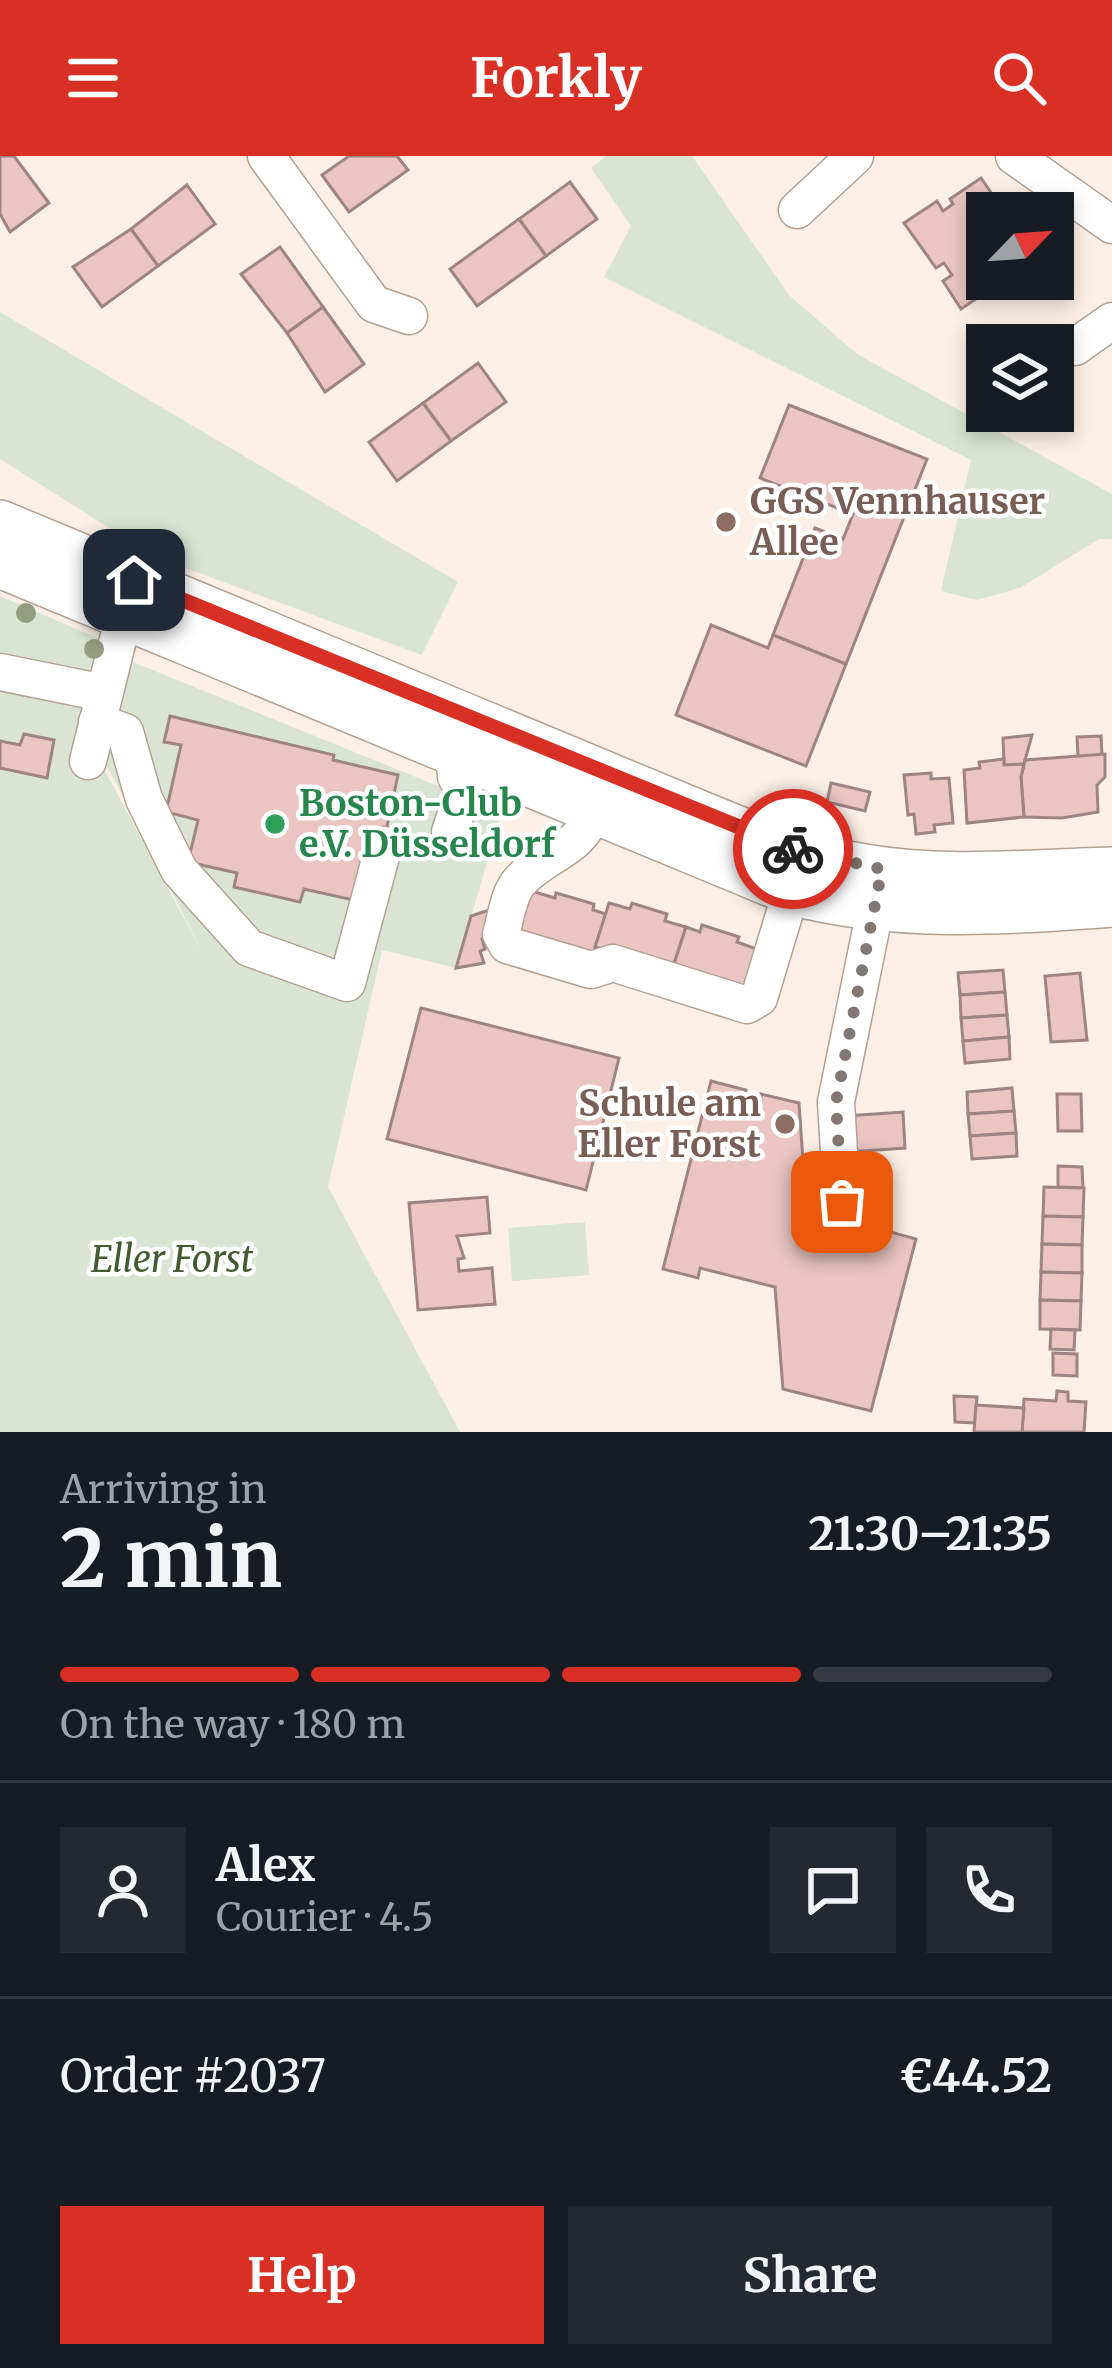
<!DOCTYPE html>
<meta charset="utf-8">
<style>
body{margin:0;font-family:Merriweather,serif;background:#242831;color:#f1f3f6;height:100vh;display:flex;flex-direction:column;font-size:45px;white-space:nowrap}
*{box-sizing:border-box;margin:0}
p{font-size:39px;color:#9ea1a6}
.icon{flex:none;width:66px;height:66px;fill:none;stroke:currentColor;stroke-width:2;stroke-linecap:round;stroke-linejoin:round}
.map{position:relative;height:1276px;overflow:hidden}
.panel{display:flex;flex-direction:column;background:#171b24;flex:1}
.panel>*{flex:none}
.needle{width:78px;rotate:65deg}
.controls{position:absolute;left:966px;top:36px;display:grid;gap:24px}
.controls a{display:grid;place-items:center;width:108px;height:108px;border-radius:0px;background:#171b24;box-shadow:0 6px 18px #0003;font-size:60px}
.pin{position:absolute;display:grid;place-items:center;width:102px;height:102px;color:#fff;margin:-51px;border-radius:24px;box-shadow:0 6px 18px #0006}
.courier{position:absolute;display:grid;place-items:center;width:120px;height:120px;margin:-60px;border:9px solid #d93025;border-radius:50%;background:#fff;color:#222;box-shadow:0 3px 15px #0007}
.headline em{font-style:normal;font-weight:700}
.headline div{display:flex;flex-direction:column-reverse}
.headline{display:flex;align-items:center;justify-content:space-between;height:204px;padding:0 60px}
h1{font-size:78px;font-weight:700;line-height:90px}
.bar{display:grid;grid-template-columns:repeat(4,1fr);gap:18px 12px;align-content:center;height:144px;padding:0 60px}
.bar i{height:15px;border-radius:9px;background:#363941}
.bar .current{background:#d93025}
.bar p{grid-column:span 4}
.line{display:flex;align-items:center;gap:30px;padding:0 60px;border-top:3px solid #363941}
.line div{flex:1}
.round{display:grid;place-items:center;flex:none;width:126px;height:126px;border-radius:0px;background:#242831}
.action{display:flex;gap:24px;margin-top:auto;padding:24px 60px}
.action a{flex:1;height:138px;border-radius:0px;background:#d93025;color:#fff;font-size:48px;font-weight:700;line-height:138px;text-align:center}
.action a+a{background:#242831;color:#f1f3f6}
header{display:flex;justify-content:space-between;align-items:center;height:156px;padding:0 60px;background:#d93025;color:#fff;font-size:54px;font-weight:700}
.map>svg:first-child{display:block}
.green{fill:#d9e5d2}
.building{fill:#eac5c2;stroke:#9e8482;stroke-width:3}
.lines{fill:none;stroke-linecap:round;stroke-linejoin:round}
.minor-casing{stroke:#b4a191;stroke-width:39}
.major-casing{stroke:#b4a191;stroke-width:48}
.minor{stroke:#fff;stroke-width:36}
.major{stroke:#fff;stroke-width:45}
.tree{fill:#969e82}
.done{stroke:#827871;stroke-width:12;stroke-dasharray:0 21.6}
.route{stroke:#d93025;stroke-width:15}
.education-dot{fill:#8d6e63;stroke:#fff;stroke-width:4.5}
.leisure-dot{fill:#2e9e5b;stroke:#fff;stroke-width:4.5}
.labels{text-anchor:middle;stroke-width:9;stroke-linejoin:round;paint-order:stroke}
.education-label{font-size:36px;font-weight:bold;fill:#785e54;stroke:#fff;text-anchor:start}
.leisure-label{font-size:36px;font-weight:bold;fill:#27864d;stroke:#fff;text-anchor:start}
.park-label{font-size:36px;font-style:italic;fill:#435b30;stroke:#fff}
</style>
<header><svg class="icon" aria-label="menu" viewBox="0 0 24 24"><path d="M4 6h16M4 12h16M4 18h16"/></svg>Forkly<svg class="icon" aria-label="search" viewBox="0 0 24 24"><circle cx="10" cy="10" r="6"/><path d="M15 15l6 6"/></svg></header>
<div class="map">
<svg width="1112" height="1276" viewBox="0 0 1112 1276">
<rect width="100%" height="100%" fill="#fcf0e6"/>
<g class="green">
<polygon points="606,0 692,0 789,139 857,198 1112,338 1112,383 1099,383 1020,432 977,444 941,435 971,304 604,121 631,70 591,12"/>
<polygon points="0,156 458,426 422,499 172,407 125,382 0,303"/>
<polygon points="0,440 102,484 83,574 206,803 102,600 123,502 502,656 456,812 382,794 328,1031 460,1276 0,1276"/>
<polygon points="585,1066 589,1119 512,1125 508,1072"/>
</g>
<g class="building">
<polygon points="0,0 14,0 49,47 10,76 0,58"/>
<polygon points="349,0 397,0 408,14 349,56 322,19"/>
<polygon points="981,22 1001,51 997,53 999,57 987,57 987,123 994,131 961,153 943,125 952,119 944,107 936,112 904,67 937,45 943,55 953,48 950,43"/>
<polygon points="570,26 597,63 546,100 519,63"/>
<polygon points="187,29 215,68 158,110 131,73"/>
<polygon points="519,63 546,100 477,150 450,113"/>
<polygon points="131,73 158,110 102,151 73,111"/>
<polygon points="280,91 323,151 287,177 241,118"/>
<polygon points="323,151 364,208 325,236 287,177"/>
<polygon points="478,207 506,246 451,285 423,247"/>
<polygon points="423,247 451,285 397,325 369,286"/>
<polygon points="789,249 927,303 846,508 773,479 815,372 843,383 853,358 760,322"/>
<polygon points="711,469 768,492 773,479 846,508 806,610 676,559"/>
<polygon points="170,560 334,599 333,604 398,619 384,684 366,680 353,744 304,733 300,746 234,731 237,717 188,706 198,664 166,656 181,589 164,586"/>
<polygon points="24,578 54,584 47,622 0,612 0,585 20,589"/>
<polygon points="1032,579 1024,608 1004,609 1003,582"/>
<polygon points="1101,580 1102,599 1078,601 1077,581"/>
<polygon points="1105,598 1105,621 1097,629 1098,656 1062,662 1024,661 1021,621 1025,604"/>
<polygon points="1004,603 1004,609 1024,608 1021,621 1024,661 967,667 964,614 980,612 979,606"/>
<polygon points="931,617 931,623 949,622 953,667 934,669 935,676 916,678 914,658 908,659 904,619"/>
<polygon points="831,627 870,636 865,655 827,646"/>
<polygon points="528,734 555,742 556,737 594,748 593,754 606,758 592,802 515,778"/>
<polygon points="609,747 630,753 632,747 667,758 665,765 686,771 672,814 595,791"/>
<polygon points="489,754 489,780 482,783 485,793 480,795 484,807 456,812 471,760"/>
<polygon points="702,769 739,781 737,786 762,795 749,838 672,814 686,771 700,776"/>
<polygon points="1003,814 1005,836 960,839 958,817"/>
<polygon points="1080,817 1087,884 1051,886 1045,820"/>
<polygon points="1005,836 1007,859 961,862 960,839"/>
<polygon points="421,852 619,902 586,1034 387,983"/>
<polygon points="1007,859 1009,881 963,885 961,862"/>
<polygon points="1009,881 1010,903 965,907 963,885"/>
<polygon points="711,925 746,934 744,941 761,946 761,938 799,947 807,1063 878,1082 880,1073 916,1083 871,1255 783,1233 775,1131 700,1112 698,1122 663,1113"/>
<polygon points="1012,932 1014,955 968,958 967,936"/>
<polygon points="1057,938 1081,938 1082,975 1058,975"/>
<polygon points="1014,955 1016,977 970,980 968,958"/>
<polygon points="903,956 905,992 849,996 846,960"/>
<polygon points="1016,977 1017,1000 972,1003 970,980"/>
<polygon points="1058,1010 1082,1011 1083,1032 1058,1031"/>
<polygon points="1044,1031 1084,1032 1083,1061 1043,1060"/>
<polygon points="487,1041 490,1077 457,1080 464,1102 458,1103 459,1115 492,1112 495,1148 418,1154 409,1047"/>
<polygon points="1043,1060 1083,1061 1082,1089 1042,1088"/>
<polygon points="1042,1088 1082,1089 1082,1117 1041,1116"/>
<polygon points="1041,1116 1082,1117 1081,1145 1040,1144"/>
<polygon points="1040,1144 1081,1145 1080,1174 1040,1173"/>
<polygon points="1051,1173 1075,1174 1074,1194 1050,1193"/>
<polygon points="1053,1197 1077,1198 1077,1220 1053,1219"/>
<polygon points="1057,1235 1068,1236 1068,1245 1086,1246 1084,1276 1022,1276 1024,1243 1056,1245"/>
<polygon points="954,1240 977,1241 975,1267 955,1266"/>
<polygon points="976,1249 1024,1252 1022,1276 974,1276"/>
</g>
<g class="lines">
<defs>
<g id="minor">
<polyline points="266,0 374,148 409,160"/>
<polyline points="1014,0 1112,69"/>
<polyline points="797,54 855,0"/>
<polyline points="1075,191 1112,165"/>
<polyline points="0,516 104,537"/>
<polyline points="97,566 125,576 144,643 179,714 249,792 347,827 384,689"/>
<polyline points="88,605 129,439"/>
<path d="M 595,654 C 578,697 548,695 520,725 C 508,738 506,762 501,778 L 507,789 L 591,814 L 613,807 L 747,849 L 759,842 L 791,736"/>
<polyline points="450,676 464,633 456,621 454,596"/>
<polyline points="842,1045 836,946 880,729"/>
</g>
<g id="major">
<path d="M 0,367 L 706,660 C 757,681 809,702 864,711 C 945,725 1030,716 1112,714"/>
<path d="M 0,409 L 791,736 C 898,764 1003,756 1112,748"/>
</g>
</defs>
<use href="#minor" class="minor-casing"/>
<use href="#major" class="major-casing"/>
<use href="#minor" class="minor"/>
<use href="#major" class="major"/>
</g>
<g class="tree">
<circle cx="26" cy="457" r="10"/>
<circle cx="94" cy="493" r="10"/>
</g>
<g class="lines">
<polyline class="done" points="793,693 882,713 836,946 842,1046"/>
<polyline class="route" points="134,424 793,693"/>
</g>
<g class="education-dot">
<circle cx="726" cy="366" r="12"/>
<circle cx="785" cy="968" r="12"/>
</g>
<circle class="leisure-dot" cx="275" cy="668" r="12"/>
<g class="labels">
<g class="education-label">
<text x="750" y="358">GGS Vennhauser<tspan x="750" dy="41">Allee</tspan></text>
<text x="761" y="960" text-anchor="end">Schule am<tspan x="761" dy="41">Eller Forst</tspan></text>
</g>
<g class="leisure-label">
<text x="299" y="660">Boston-Club<tspan x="299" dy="41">e.V. Düsseldorf</tspan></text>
</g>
<g class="park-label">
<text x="172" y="1116">Eller Forst</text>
</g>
</g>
</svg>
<div class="controls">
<a><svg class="needle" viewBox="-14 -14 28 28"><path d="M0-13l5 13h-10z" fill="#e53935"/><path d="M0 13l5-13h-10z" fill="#9ea1a6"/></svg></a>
<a><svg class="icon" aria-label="layers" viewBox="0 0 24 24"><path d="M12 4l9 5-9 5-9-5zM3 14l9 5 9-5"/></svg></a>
</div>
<div class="pin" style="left:842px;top:1046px;background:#ea580c"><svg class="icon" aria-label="bag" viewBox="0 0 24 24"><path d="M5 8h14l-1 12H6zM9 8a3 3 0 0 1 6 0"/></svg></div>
<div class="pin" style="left:134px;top:424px;background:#1f2937"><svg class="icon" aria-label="home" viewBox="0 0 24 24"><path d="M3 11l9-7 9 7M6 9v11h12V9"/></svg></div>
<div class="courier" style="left:793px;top:693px"><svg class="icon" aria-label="bike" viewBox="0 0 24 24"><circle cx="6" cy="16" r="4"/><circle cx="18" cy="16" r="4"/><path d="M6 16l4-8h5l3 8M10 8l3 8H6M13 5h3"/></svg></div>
</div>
<section class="panel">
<div class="headline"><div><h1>2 min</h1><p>Arriving in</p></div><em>21:30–21:35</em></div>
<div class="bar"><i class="current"></i><i class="current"></i><i class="current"></i><i></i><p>On the way · 180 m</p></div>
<div class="line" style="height:216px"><a class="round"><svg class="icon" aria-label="person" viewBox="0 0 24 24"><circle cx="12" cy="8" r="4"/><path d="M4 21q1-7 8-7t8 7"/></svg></a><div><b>Alex</b><p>Courier · 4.5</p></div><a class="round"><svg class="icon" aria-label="chat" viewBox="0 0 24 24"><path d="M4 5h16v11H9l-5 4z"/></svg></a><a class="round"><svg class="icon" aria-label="phone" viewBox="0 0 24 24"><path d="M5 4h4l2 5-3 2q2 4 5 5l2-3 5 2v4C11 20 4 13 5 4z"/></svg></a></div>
<div class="line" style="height:156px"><div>Order #2037</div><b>€44.52</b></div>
<div class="action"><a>Help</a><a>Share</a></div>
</section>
